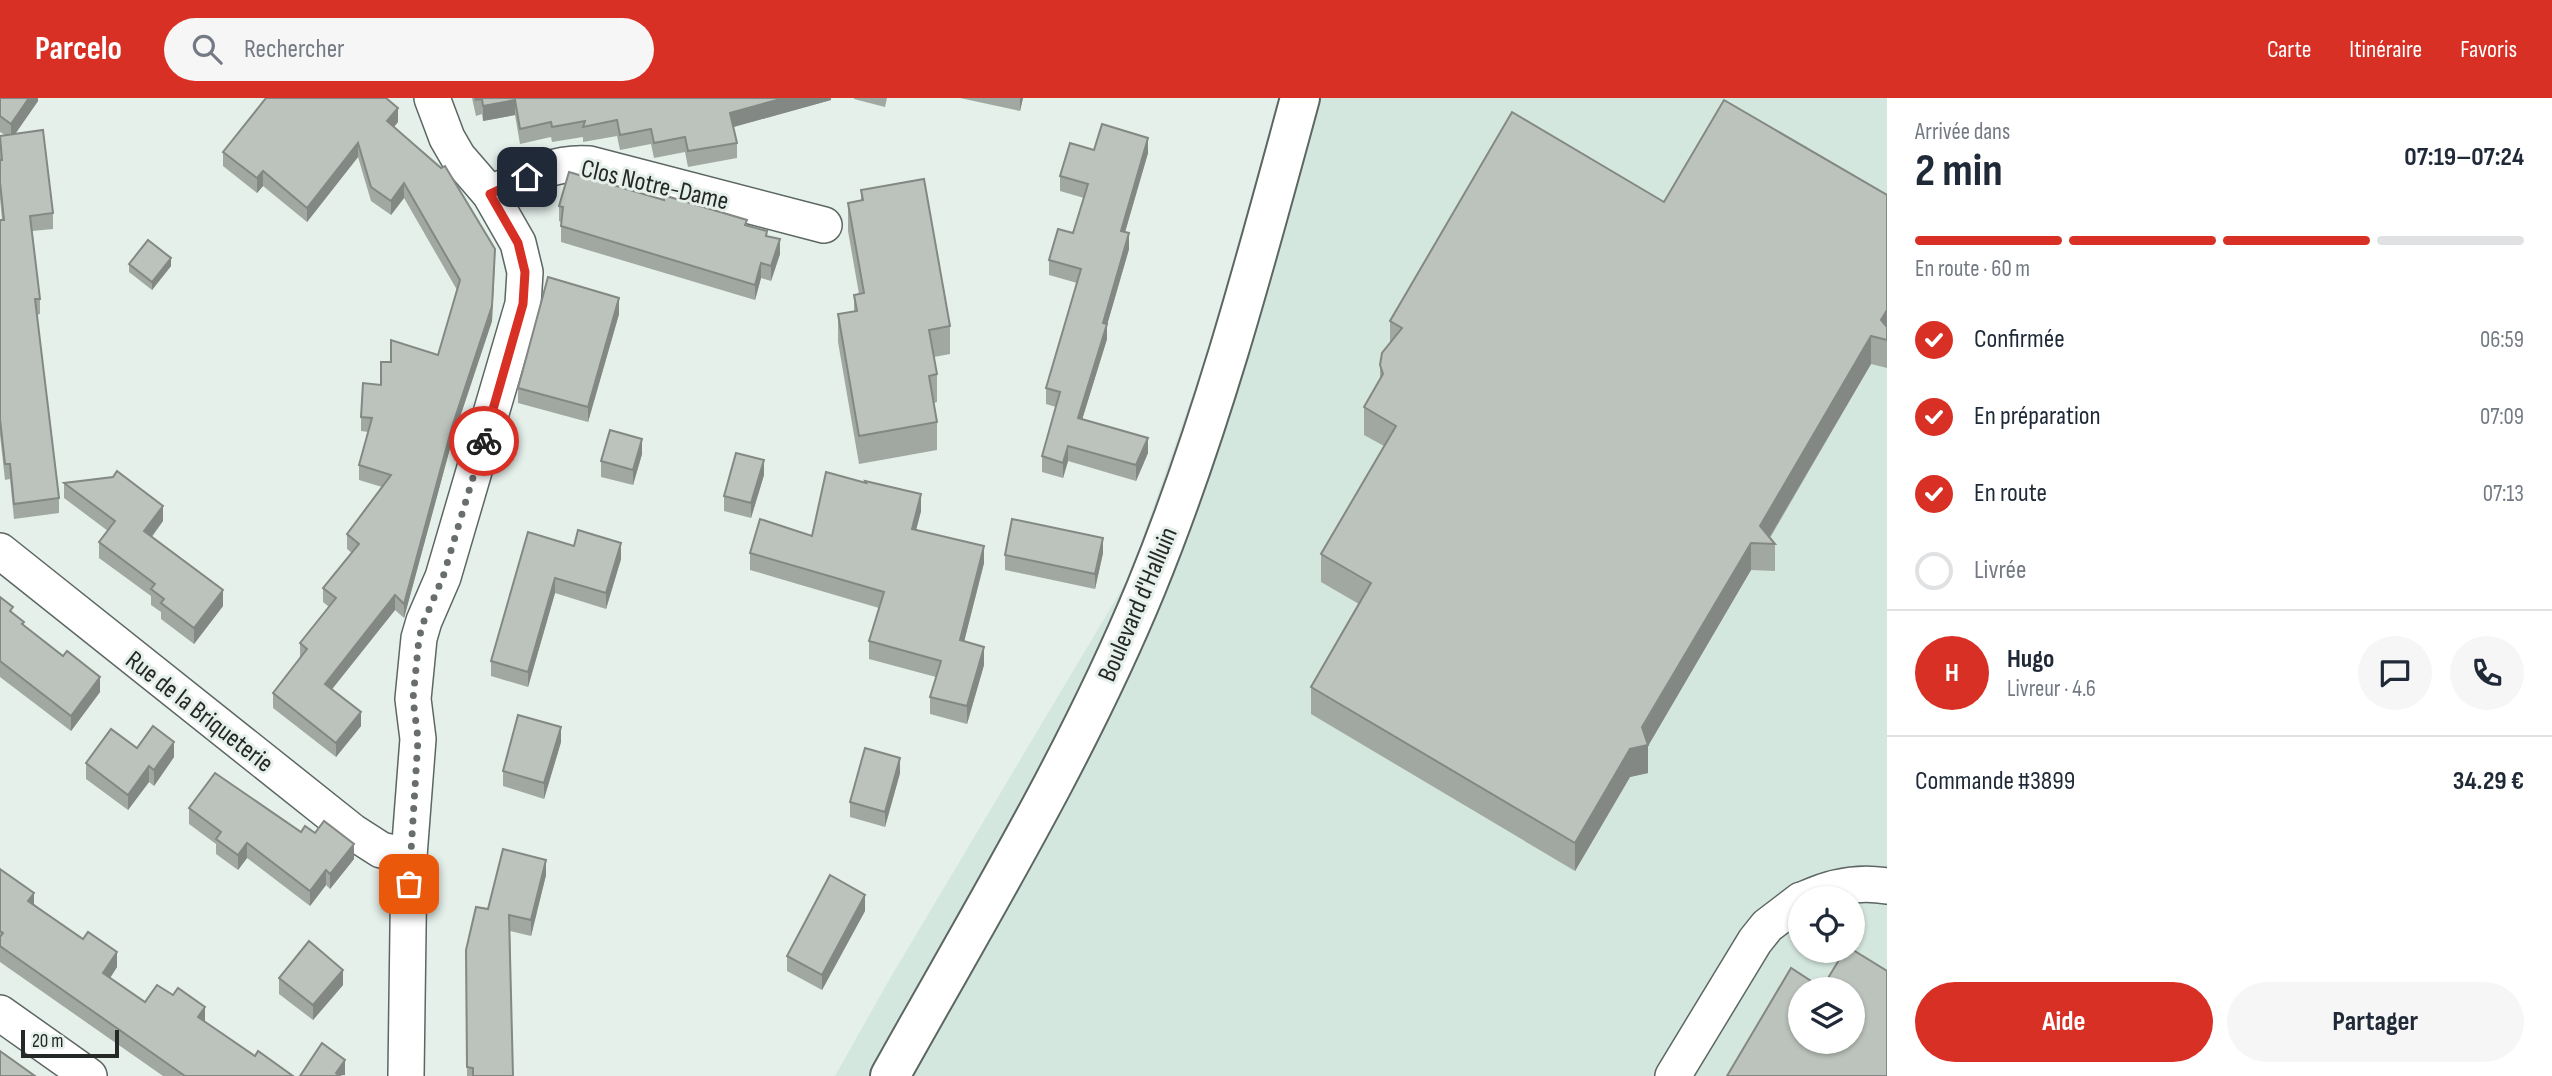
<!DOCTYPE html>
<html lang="fr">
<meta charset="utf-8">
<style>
body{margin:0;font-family:"Sofia Sans Condensed",sans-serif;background:#f6f6f7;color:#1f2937;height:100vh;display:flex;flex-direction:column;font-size:26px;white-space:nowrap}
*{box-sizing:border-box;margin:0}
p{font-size:23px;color:#747a83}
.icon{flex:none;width:38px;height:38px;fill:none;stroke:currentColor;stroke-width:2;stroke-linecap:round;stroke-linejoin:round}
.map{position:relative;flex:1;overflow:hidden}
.side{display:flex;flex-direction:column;background:#fff;width:665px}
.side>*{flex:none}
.fabs{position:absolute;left:1788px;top:788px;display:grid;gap:14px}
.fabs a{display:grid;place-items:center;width:77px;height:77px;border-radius:50%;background:#fff;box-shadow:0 2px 5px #0004;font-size:35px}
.scale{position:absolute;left:21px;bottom:18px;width:98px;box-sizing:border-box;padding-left:7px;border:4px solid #242826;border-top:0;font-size:19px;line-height:24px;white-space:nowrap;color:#242826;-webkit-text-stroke:5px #e5f0eb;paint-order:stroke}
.pin{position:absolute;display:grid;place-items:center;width:60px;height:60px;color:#fff;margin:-30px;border-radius:14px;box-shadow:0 4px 10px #0006}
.courier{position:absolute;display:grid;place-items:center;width:70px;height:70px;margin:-35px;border:5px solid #d93025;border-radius:50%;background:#fff;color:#222;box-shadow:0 2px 9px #0007}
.overview em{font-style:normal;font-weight:700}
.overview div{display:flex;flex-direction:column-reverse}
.overview{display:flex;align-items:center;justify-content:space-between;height:119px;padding:0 28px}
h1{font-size:46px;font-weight:700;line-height:52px}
.bar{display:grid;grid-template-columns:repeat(4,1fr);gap:10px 7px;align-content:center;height:84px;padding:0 28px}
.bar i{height:9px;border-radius:5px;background:#e0e1e3}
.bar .active{background:#d93025}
.bar p{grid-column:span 4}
.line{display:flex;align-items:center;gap:18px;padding:0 28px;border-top:2px solid #e0e1e3}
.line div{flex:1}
.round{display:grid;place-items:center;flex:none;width:74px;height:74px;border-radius:37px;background:#f6f6f7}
ol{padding:0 28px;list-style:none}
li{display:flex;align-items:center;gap:21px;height:77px}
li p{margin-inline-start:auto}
li .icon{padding:7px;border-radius:50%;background:#d93025;color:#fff;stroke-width:4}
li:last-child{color:#747a83}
li i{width:38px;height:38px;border:4px solid #e0e1e3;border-radius:50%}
.primary-button{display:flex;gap:14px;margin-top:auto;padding:14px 28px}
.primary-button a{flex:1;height:80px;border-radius:42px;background:#d93025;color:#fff;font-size:28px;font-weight:700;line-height:80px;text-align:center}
.primary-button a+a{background:#f6f6f7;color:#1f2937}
header{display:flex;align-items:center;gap:42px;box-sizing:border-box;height:98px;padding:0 35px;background:#d93025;color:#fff}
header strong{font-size:33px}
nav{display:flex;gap:38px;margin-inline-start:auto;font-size:24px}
.search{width:490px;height:63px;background:#f6f6f7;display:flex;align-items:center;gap:18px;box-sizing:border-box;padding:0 24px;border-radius:38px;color:#747a83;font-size:26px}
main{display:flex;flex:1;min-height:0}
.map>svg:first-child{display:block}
.built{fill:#d4e7de;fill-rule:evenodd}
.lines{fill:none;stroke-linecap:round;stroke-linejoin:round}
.minor-casing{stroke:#5c6662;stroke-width:38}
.secondary-casing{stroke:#5c6662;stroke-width:42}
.minor{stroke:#fff;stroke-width:35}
.secondary{stroke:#fff;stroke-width:38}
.wall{fill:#a1a8a2}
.shaded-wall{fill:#838884}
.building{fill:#bbc3bc;stroke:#838884;stroke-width:2;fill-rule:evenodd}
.done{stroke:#686e6b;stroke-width:7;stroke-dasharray:0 12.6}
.route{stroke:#d93025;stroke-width:9}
.labels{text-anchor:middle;stroke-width:6;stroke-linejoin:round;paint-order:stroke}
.street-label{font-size:26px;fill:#242826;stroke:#e5f0eb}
</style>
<header>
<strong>Parcelo</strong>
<div class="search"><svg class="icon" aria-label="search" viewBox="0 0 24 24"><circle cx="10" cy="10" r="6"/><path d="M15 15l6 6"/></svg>Rechercher</div>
<nav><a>Carte</a><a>Itinéraire</a><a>Favoris</a></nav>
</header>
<main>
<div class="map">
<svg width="1887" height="978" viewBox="0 0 1887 978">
<rect width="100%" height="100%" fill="#e5f0eb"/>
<path class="built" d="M 1296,0 L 1887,0 L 1887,978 L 835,978 L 889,882 L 1129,479 ZM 1801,800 L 1853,800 L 1853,852 L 1801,852 ZM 1801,891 L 1853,891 L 1853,943 L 1801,943 Z"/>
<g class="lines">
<defs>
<g id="minor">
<path d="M 490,96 C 522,81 553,63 589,66 L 824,127"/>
<polyline points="0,453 353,734 381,752 409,758"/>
<path d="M 1807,800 C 1833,788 1858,783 1887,788"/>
<polyline points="0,915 89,978"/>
<polyline points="406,978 409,758 418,641 413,601 419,540 424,523 443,479 523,206 525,174 518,145 490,96 458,59 447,40 432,0"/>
<polyline points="1673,978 1755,843 1767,828 1801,802"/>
</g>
<path id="secondary" d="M 890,978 C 979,818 1076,660 1146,490 C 1211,331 1255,166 1300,0"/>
</defs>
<use href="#minor" class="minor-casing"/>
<use href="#secondary" class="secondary-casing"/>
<use href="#minor" class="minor"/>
<use href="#secondary" class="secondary"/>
</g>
<g class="wall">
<polygon points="0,0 38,0 38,3 15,36 53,115 53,131 32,133 40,201 40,216 36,217 59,400 59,415 14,421 10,381 5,382 0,337 0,122 2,122 0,100 0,38 5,37 0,34"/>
<polygon points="472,0 831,0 831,2 733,29 737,45 737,60 688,69 685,54 654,60 651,46 620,52 617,38 583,44 583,39 552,44 551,39 520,46 515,17 483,23 482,16 476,18"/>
<polygon points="854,0 887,0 885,9 854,1"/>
<polygon points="960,0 1023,0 1020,13"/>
<polygon points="398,24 394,29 495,166 492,223 452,343 404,520 395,512 332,591 361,628 336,659 273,610 273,595 300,560 300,545 329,509 323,504 323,490 352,455 347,451 347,436 382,389 359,382 359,367 368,334 361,333 361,319 381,287 391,264 438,257 457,192 404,100 391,117 371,103 358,59 307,124 263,88 257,95 223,68 223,54"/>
<polygon points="1094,52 1148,55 1125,134 1129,151 1107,227 1107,241 1082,321 1148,355 1136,383 1068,363 1063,380 1042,374 1042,358 1056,309 1046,306 1046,290 1077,185 1049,177 1049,162 1073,135 1084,100 1060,93 1060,78"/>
<polygon points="861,92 950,228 950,256 934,259 937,276 937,304 934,305 937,324 937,352 859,366 838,244 838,216 854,213 854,197 859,196 848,133 848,105 861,102"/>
<polygon points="663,97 747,127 767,138 780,156 771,183 761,180 755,202 561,144 561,124 559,123 559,108 663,102"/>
<polygon points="1887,97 1887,270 1871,266 1770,440 1775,446 1775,473 1751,472 1648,648 1648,675 1630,679 1575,773 1311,616 1311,589 1359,506 1321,484 1321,456 1384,348 1364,337 1364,309 1380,281 1380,267 1390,245 1390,223 1664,104"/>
<polygon points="129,166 171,168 152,192 129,174"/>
<polygon points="619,216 588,324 518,305 518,290"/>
<polygon points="642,356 633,387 601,379 601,363"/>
<polygon points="764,377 751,420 724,413 724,398"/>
<polygon points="64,385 163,423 152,439 223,508 194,546 161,521 161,514 151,507 151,498 99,460 99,444 108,433 64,400"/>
<polygon points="921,413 916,432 984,465 964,543 984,567 967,626 930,616 930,599 936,579 869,561 869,543 879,510 750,472 750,455 812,438"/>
<polygon points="574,448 621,461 606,511 555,495 528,589 491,578 491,563"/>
<polygon points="1103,455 1095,491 1005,472 1005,457"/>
<polygon points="0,499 13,515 24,527 100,594 71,633 0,579"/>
<polygon points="561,644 544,701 503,688 503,673"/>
<polygon points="137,650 174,659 154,688 149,684 128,712 86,681 86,665"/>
<polygon points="900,675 885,729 850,719 850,704"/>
<polygon points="189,710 301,734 315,735 354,761 330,791 326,787 310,808 247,760 238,772 216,756 216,746 189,726"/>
<polygon points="0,771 34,806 117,869 110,880 145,904 205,924 255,958 293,978 163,978 0,864"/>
<polygon points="546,777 531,838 510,833 513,978 467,978 466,852 488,811"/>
<polygon points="865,813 822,892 787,873 787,858"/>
<polygon points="279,880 343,887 313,922 279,896"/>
</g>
<g class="shaded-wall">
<polygon points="29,0 38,0 38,3 11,42 11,26"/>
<polygon points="784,0 831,0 831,2 730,30 730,15"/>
<polygon points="1020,0 1023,0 1020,13"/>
<polygon points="515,2 515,17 483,23 483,8"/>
<polygon points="398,10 398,24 387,37 387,23"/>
<polygon points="1148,40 1148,55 1121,148 1121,133"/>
<polygon points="358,45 358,59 307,124 307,110"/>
<polygon points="263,73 263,88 257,95 257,80"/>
<polygon points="404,85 404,100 391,117 391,103"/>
<polygon points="1129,135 1129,151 1107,227 1107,241 1078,335 1078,320 1103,225"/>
<polygon points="780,141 780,156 771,183 771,168"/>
<polygon points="495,151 492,223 452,343 404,520 404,506"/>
<polygon points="171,160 171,168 152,192 152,184"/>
<polygon points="761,165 761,180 755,202 755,187"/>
<polygon points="619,200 619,216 588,324 588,309"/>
<polygon points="1887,212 1887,240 1881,222"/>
<polygon points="1871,238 1871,266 1766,445 1760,428"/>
<polygon points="1148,340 1148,355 1136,383 1136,367"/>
<polygon points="642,341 642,356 633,387 633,372"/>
<polygon points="1068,348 1068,363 1063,380 1063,365"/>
<polygon points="764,362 764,377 751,420 751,405"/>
<polygon points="921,396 921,413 912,448 912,431"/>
<polygon points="163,408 163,423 144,448 144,433"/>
<polygon points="1103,440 1103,455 1095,491 1095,476"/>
<polygon points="621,445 621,461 606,511 606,495"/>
<polygon points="1751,445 1751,472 1648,648 1648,675 1630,679 1575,773 1575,745"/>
<polygon points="984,448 984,465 960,560 960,542"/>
<polygon points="555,480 555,495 528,589 528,574"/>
<polygon points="223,492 223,508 194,546 194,530"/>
<polygon points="395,497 395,512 325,600 325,586"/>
<polygon points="984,549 984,567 967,626 967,608"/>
<polygon points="100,579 100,594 71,633 71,618"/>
<polygon points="361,614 361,628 336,659 336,645"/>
<polygon points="561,629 561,644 544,701 544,685"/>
<polygon points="174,644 174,659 154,688 154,672"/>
<polygon points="900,660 900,675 885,729 885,714"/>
<polygon points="149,668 149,684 128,712 128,697"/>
<polygon points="247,745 247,760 238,772 238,757"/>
<polygon points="354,746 354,761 330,791 330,776"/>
<polygon points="546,762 546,777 531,838 531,822"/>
<polygon points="326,772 326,787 310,808 310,793"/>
<polygon points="34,795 34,810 28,803"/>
<polygon points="865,797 865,813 822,892 822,877"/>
<polygon points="117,854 117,869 103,891 103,875"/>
<polygon points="343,872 343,887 313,922 313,907"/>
<polygon points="205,909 205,924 198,919"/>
<polygon points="345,962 345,977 336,978 336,975"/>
</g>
<g class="building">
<polygon points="0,0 29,0 11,26 0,18"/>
<polygon points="266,0 386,0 398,10 387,23 441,70 445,68 495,151 492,208 452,329 404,506 395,497 325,586 361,614 336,645 273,595 307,551 300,545 336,500 323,490 359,446 347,436 391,377 359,367 372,320 361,319 363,285 381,287 381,264 391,264 391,242 438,257 460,182 404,85 391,103 371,89 358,45 307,110 263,73 257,80 223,54"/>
<polygon points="475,0 784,0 730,15 737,45 688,53 685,39 654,45 651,31 620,37 617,22 583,29 585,23 552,29 551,24 520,31 515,2 483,8 482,1 476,2"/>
<polygon points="1724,2 1887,97 1887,212 1881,222 1887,229 1887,242 1871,238 1760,428 1775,446 1751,445 1642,629 1648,647 1630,651 1575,745 1311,589 1371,485 1321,456 1396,328 1364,309 1383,276 1380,267 1382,255 1402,230 1390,223 1512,14 1664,104"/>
<polygon points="1102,26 1148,40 1121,133 1129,135 1103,225 1107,226 1078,320 1148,340 1136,367 1068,348 1063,365 1042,358 1060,294 1046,290 1081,171 1049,162 1058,131 1073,135 1088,86 1060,78 1070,45 1094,52"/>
<polygon points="43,32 53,115 30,118 40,201 35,201 59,400 14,406 10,366 5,366 0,321 0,122 4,122 0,84 0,62 2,62 0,38"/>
<polygon points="569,74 664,102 663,97 747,122 745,127 767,133 766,138 780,141 771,168 761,165 755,187 561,128 563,109 559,108"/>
<polygon points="924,81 950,228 929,232 937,276 929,278 937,324 859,338 838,216 857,213 854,197 864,195 848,105 863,102 861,92"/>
<polygon points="148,142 171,160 152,184 129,166"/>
<polygon points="548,179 619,200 588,309 518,290"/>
<polygon points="610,332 642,341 633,372 601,363"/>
<polygon points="736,355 764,362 751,405 724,398"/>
<polygon points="117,373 163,408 144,433 223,492 194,530 161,505 164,501 151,491 155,486 99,444 115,423 64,385 113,379"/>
<polygon points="826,374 866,385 865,383 921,396 912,431 984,448 960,542 984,549 967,608 930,599 941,563 869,543 884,494 750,455 760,421 812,438"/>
<polygon points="1012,421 1103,440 1095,476 1005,457"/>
<polygon points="578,432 621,445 606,495 555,480 528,574 491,563 528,434 574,448"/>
<polygon points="0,499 13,509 10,513 24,524 22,526 63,558 67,553 100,579 71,618 0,563"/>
<polygon points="518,617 561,629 544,685 503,673"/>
<polygon points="153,628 174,644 154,672 149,668 128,697 86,665 111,631 137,650"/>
<polygon points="865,650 900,660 885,714 850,704"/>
<polygon points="215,675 301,734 305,728 315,735 324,723 354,746 330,776 326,772 310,793 247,745 238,757 216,741 221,734 189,710"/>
<polygon points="503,751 546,762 531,822 509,817 513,978 473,978 473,970 467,969 466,852 476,809 488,811"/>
<polygon points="0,771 34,795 28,803 83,841 88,834 117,854 103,875 145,904 157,887 173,897 178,890 205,909 198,919 255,958 258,953 293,978 185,978 0,848 0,839 3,835 0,833"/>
<polygon points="830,777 865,797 822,877 787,858"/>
<polygon points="309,843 343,872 313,907 279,880"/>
<path d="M 1845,852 L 1853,852 L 1887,873 L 1887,978 L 1727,978 L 1791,870 L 1822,890 ZM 1801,891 L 1853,891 L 1853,943 L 1801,943 Z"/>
<polygon points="322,945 345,962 336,975 340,978 300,978"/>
<polygon points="0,953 35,978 0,978"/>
</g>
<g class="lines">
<polyline class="done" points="409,786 418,641 413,601 419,540 424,523 443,479 484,343"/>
<polyline class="route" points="484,343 523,206 525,174 518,145 490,96 527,79"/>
</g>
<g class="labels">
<g class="street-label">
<text transform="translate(655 86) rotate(13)" y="9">Clos Notre-Dame</text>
<text transform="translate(1137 506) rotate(-67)" y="9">Boulevard d'Halluin</text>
<text transform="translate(200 613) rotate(38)" y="9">Rue de la Briqueterie</text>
</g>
</g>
</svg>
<div class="fabs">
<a><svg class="icon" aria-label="locate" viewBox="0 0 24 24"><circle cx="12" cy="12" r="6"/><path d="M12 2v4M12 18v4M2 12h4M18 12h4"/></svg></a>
<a><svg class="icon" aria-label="layers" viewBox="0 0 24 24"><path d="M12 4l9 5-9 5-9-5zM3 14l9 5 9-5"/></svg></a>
</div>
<div class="scale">20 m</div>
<div class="pin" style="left:409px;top:786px;background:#ea580c"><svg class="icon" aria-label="bag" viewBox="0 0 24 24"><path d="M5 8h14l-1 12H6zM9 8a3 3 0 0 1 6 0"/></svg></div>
<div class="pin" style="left:527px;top:79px;background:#1f2937"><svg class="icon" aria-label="home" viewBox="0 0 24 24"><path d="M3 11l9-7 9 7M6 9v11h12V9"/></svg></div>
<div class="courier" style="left:484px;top:343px"><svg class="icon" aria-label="bike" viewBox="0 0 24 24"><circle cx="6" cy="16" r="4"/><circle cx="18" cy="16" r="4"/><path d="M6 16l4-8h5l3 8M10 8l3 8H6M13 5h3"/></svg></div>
</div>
<section class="side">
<div class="overview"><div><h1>2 min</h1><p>Arrivée dans</p></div><em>07:19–07:24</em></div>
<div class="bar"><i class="active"></i><i class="active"></i><i class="active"></i><i></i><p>En route · 60 m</p></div>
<ol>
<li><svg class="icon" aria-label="check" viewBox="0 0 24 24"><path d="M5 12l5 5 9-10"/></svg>Confirmée<p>06:59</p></li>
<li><svg class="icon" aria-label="check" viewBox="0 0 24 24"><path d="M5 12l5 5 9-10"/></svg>En préparation<p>07:09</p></li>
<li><svg class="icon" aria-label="check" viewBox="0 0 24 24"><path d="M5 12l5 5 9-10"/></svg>En route<p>07:13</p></li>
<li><i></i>Livrée</li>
</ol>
<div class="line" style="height:126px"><b class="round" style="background:#d93025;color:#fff">H</b><div><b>Hugo</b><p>Livreur · 4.6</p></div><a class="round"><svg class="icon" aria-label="chat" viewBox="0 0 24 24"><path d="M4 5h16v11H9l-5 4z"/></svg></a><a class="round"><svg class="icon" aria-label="phone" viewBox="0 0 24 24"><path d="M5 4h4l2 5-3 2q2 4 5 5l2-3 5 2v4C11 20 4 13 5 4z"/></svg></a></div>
<div class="line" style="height:91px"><div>Commande #3899</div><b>34.29 €</b></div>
<div class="primary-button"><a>Aide</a><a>Partager</a></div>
</section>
</main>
